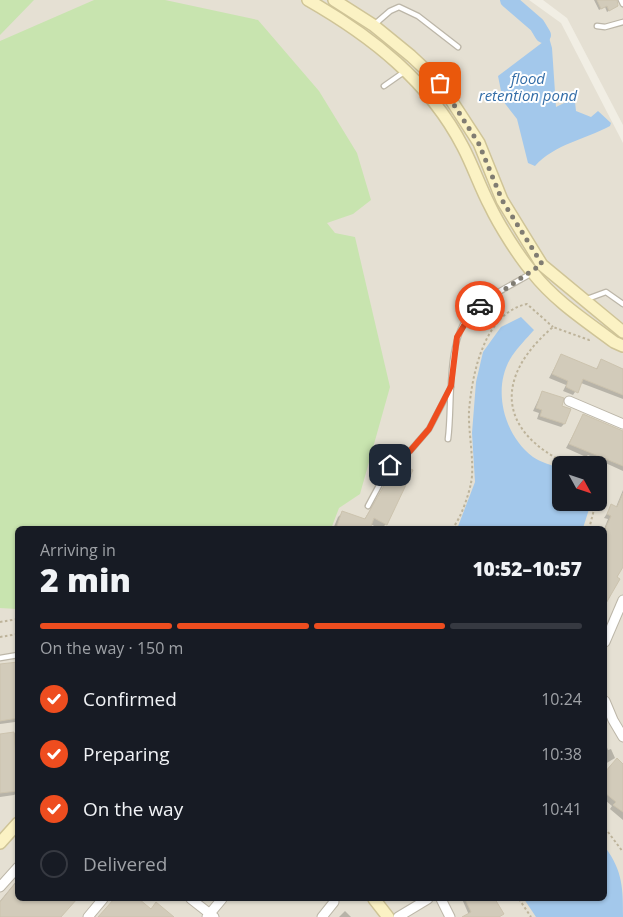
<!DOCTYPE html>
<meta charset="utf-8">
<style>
body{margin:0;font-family:"Open Sans",sans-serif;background:#20242c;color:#f1f3f6;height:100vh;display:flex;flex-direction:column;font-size:19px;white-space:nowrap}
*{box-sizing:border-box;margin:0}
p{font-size:16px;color:#9ea1a6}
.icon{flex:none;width:28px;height:28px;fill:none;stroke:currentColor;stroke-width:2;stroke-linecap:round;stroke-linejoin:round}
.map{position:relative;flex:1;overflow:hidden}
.side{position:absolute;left:15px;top:526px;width:592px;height:375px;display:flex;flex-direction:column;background:#171b24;border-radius:8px;box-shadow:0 1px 4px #0004}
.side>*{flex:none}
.needle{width:32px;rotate:130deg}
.buttons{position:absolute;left:552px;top:456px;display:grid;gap:10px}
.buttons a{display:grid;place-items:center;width:55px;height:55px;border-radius:8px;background:#171b24;box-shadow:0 1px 4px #0004;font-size:25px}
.pin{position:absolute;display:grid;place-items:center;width:42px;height:42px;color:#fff;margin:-21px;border-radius:10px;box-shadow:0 2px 8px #0006}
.courier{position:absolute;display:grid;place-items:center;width:50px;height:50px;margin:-25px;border:4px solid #ee4d1f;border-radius:50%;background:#fff;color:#222;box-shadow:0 1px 6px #0007}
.head em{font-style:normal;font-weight:800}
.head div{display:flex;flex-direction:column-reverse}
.head{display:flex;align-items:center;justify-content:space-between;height:85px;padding:0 25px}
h1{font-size:32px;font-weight:800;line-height:38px}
.bar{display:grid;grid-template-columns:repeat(4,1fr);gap:8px 5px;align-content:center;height:60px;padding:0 25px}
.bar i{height:6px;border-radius:4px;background:#363941}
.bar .selected{background:#ee4d1f}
.bar p{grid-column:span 4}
ol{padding:0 25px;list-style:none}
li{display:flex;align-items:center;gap:15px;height:55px}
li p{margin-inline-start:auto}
li .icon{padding:5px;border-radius:50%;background:#ee4d1f;color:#fff;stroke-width:4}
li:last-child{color:#9ea1a6}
li i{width:28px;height:28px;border:2px solid #363941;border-radius:50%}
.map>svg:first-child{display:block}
.residential{fill:#e5e0d3;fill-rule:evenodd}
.green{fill:#c8e4af}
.water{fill:#a3c8eb}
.shadow{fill:#0003}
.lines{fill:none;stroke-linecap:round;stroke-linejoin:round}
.river{stroke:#a3c8eb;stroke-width:16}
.building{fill:#d2cbba;stroke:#ccc3ae}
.lane-casing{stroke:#bcb6a8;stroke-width:7}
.street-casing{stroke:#bcb6a8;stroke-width:11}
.secondary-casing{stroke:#cfc497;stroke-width:14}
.path{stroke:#bdb39a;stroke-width:2;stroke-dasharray:2.5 2.5;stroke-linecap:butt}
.lane{stroke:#fff;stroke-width:4.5}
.street{stroke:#fff;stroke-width:9}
.secondary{stroke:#fbf2c4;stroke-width:11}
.done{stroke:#807c72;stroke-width:5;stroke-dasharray:0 9}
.route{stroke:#ee4d1f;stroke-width:6}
.labels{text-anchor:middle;stroke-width:4;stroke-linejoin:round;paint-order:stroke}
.water-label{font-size:15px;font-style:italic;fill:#346ea8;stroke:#fff}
</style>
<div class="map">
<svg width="623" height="917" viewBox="0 0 623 917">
<rect width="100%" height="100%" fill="#f1eee4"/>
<g class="residential">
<path d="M 0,0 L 529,0 L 561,23 L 623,143 L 623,917 L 0,917 ZM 561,465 L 599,465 L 599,502 L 561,502 ZM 18,529 L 605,529 L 605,899 L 18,899 Z"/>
<polygon points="543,0 623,0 623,125 567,18"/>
</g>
<g class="green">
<polygon points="0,0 34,0 0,35"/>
<polygon points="94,0 165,0 258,20 319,91 357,153 371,200 353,214 327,223 335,233 355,237 390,387 360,494 339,508 331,529 18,529 17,609 0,608 0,41"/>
</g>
<g class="water">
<path d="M 532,14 L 548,34 L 552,48 L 556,107 L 568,101 L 575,102 L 576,111 L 591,117 L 598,111 L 611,123 L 610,126 C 584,140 555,144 535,166 L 528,163 L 517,119 L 503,101 L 498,76 L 543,42 L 528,20 Z"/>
<path d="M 521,317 L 534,330 C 527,338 518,347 512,356 C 491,388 504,435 533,457 C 540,462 552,465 561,469 L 561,502 L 591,503 L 583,528 L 457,529 L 475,482 L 472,433 L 476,382 L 483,352 L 501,327 Z"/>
<path d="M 605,847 C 623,871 623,889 623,917 L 536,917 L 524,899 L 605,899 Z"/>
</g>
<g class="shadow">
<polygon points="594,0 614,0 617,6 607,12 605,7 599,10"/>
<polygon points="561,356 595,370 602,361 623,369 623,399 581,383 573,395 563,391 566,385 549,378"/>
<polygon points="542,392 561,407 564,424 561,427 537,419 539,413 533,411"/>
<polygon points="584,415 623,433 623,471 588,455 586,457 566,448"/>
<polygon points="397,464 386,524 381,529 370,524 368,529 333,529 338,517 343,512 364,520"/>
<polygon points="623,490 623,565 605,601 604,529 608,519 604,518 612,506 616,507"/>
<polygon points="18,663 18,792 14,795 0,797 0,735 16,733 15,722 0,724 0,665"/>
<polygon points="606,745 608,750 611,749 615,758 605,764"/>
<polygon points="623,765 623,820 610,809 612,806 605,800 605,773"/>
<polygon points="18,879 18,899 75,899 60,917 0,917 0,901"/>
<polygon points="462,899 492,899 499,917 466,917 469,915"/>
<polygon points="345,911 351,917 339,917"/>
</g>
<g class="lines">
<polyline class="river" points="508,0 537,25 543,35"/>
</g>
<g class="building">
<polygon points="597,0 617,0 618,6 609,11 607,6 601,9"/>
<polygon points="561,354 597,369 601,359 623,369 623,395 583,379 578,393 566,387 568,381 552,374"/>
<polygon points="542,391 564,398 562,406 571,409 565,424 540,416 542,410 536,408"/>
<polygon points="583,414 623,431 623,466 569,444"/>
<polygon points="397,463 413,470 387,525 374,518 370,529 336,529 342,511 365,519"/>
<polygon points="623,493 623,567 617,577 620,579 605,605 605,529 611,516 607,514 611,504 617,507"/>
<polygon points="18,662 18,718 0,721 0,664"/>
<polygon points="14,732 18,791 0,793 0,734"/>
<polygon points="617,758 623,764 623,812 613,805 616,802 605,793 605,772"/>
<polygon points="18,880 18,899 77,899 61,917 0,917 0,902"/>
<polygon points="114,899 139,899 151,909 156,902 174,917 98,917"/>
<polygon points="465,899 495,899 504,914 499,917 462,917 471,912"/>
</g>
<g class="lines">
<defs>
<g id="lane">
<polyline points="621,0 623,4"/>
<polyline points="375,24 390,11 399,7 418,16 458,47"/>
<polyline points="597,26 605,27 623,22"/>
<polyline points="384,86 404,72"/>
<polyline points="587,299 606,292 623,304"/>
<path d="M 448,439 C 453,402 445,342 471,313 C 487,296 512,285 532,273"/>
<polyline points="368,506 390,465 395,458 410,451 429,429 451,387"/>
<polyline points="0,658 18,655"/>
</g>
<g id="street">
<polyline points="569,401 623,424"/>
<polyline points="605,642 623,600"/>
<polyline points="605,701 613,720 623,737"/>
<polyline points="0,887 18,867"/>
<polyline points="191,899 214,917"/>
<polyline points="441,899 450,917"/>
<polyline points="88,917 103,899"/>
<polyline points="207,917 222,899"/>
<polyline points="322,917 334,902"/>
<polyline points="398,917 428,899"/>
</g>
<g id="secondary">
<path d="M 308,0 C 371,36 429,81 463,147 C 473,166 480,187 490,206 C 499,225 519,257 533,273 C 555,301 586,321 614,342 L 623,346"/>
<polyline points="334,0 373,25 411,56 440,83 479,143 502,200 542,265 623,332"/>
<polyline points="0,843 18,823"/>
<polyline points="374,899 388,917"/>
</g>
</defs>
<use href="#lane" class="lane-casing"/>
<use href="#street" class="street-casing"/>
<use href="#secondary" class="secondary-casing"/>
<g class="path">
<path d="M 570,465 C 497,432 494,377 553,327 L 589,340 L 591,339"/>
<path d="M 452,529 C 461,518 468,497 471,483 C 475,464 468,432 469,411 C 472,374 484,313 527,304 L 553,327"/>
<polyline points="589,529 596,502"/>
<polyline points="0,622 18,619"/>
<polyline points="0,637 18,634"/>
<polyline points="605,828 623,852"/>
<polyline points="519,899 531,917"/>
</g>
<use href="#lane" class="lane"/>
<use href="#street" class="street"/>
<use href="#secondary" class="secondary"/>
</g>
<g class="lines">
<polyline class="done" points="440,83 479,144 502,200 542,264 480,306"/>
<polyline class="route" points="390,465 395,458 410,451 429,429 451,386 457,337 471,314 480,306"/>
</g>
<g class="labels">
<g class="water-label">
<text x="528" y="84">flood<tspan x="528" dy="17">retention pond</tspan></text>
</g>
</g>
</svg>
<div class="buttons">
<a><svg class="needle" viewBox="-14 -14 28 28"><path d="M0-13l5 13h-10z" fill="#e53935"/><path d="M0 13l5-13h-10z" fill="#9ea1a6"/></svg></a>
</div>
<div class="pin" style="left:440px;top:83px;background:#ea580c"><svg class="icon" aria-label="bag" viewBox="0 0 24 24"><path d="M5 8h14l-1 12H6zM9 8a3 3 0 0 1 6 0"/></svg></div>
<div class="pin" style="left:390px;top:465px;background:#1f2937"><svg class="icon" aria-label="home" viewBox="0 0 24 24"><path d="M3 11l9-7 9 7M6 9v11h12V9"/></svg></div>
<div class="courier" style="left:480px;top:306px"><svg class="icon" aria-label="car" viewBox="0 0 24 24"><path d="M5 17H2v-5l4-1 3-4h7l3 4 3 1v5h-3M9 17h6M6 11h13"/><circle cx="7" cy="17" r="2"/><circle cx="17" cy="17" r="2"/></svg></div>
<section class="side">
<div class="head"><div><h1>2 min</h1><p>Arriving in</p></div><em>10:52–10:57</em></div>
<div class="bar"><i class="selected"></i><i class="selected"></i><i class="selected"></i><i></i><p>On the way · 150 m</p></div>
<ol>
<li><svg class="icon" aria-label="check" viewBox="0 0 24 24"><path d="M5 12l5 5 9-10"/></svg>Confirmed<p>10:24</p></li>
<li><svg class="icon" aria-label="check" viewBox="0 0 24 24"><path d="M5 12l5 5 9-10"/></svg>Preparing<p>10:38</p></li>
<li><svg class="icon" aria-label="check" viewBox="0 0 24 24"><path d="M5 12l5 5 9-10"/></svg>On the way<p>10:41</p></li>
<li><i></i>Delivered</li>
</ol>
</section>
</div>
